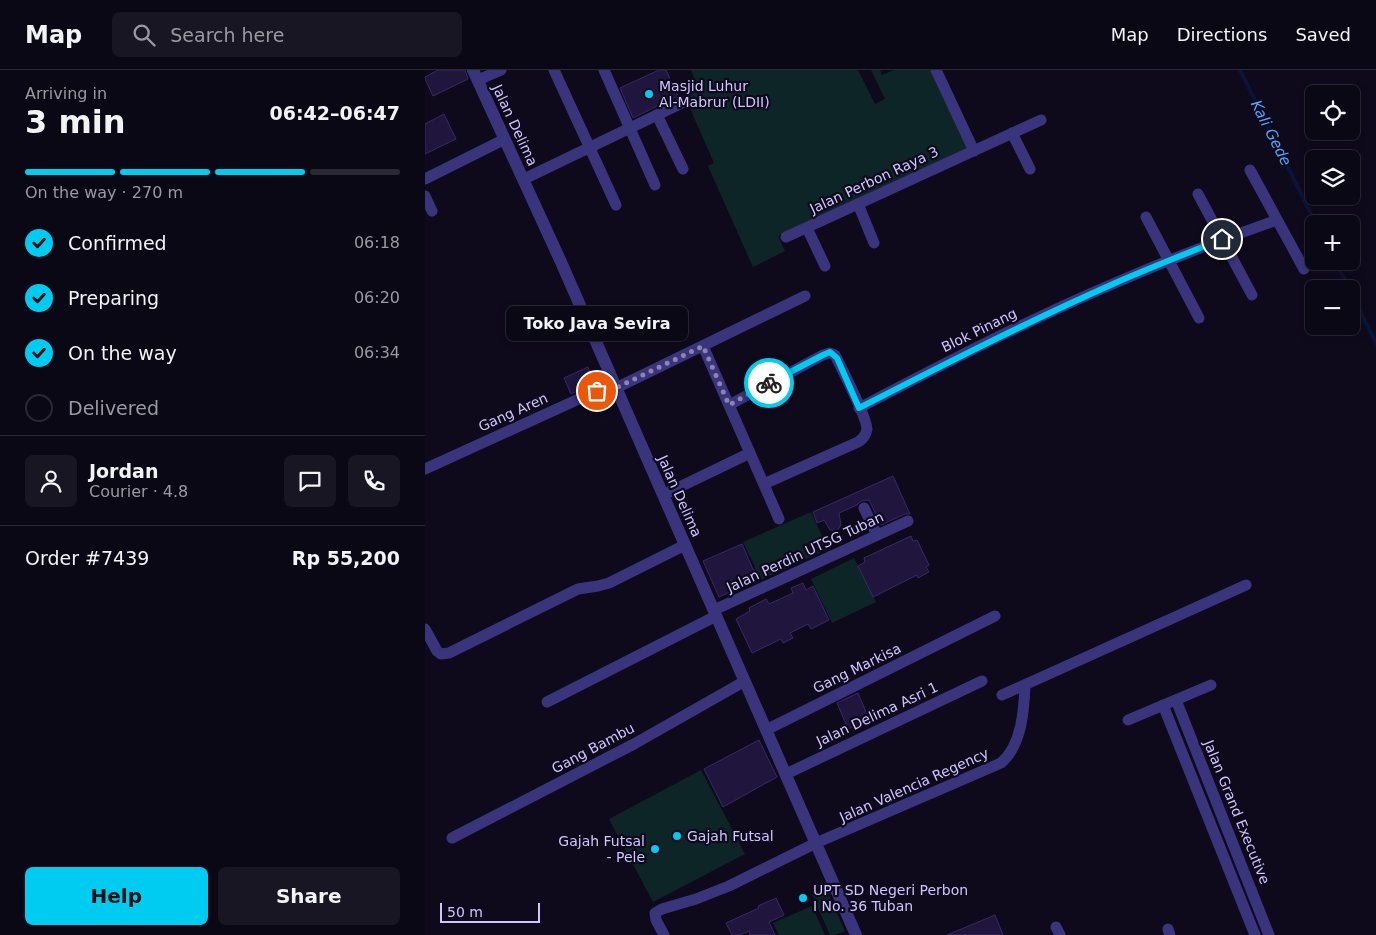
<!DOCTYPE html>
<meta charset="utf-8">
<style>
body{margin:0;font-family:"DejaVu Sans",sans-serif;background:#181622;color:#f1f3f6;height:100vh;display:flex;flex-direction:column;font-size:19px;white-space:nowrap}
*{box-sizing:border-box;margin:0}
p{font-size:16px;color:#999aa0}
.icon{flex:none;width:28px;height:28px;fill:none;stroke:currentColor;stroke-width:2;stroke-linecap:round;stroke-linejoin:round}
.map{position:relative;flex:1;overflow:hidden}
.side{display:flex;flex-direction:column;background:#0a0815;width:425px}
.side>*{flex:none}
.controls{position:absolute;left:880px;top:15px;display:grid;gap:10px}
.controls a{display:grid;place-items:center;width:55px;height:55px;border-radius:8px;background:#0a0815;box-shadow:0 2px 8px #0003,0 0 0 1px #2a2934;font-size:25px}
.scale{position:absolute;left:15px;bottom:12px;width:100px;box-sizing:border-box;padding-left:5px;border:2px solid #cfc5ff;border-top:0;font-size:14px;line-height:18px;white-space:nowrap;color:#cfc5ff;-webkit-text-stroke:4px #0e0a1c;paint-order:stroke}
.pin{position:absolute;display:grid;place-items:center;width:42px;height:42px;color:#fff;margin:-21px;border:2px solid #fff;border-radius:50%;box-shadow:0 1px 5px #0007}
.courier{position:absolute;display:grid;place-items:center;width:50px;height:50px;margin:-25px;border:4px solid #00cbf0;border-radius:50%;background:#fff;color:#222;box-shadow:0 1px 6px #0007}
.bubble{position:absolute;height:35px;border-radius:8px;background:#0a0815;box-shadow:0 2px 8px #0003,0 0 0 1px #2a2934;font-size:16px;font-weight:800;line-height:35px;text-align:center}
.overview em{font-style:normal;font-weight:800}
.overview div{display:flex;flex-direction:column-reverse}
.overview{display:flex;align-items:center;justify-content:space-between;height:85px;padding:0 25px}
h1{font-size:32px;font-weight:800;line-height:38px}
.bar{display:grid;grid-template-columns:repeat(4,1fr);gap:8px 5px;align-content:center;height:60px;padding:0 25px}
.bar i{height:6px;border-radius:4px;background:#2a2934}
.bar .current{background:#00cbf0}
.bar p{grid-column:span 4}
.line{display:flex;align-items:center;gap:12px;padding:0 25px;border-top:1px solid #2a2934}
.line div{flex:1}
.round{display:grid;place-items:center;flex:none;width:52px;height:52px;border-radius:8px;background:#181622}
ol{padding:0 25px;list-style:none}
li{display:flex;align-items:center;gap:15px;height:55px}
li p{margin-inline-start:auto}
li .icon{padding:5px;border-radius:50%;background:#00cbf0;color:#111;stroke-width:4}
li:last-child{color:#999aa0}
li i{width:28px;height:28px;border:2px solid #2a2934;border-radius:50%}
.cta{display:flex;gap:10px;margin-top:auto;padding:10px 25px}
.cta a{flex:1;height:58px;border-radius:8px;background:#00cbf0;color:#111;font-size:20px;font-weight:800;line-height:58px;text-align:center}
.cta a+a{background:#181622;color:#f1f3f6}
header{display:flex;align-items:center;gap:30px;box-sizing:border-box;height:70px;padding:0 25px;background:#0a0815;border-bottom:1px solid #2a2934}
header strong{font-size:24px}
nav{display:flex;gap:28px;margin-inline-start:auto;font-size:18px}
.search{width:350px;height:45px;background:#181622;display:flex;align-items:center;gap:12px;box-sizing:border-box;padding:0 18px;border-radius:8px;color:#999aa0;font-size:19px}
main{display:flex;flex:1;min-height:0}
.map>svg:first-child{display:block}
.green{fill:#0d2526}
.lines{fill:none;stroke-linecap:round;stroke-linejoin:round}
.stream{stroke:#071638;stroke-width:4}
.building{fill:#20163d;stroke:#38276a}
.minor{stroke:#3a347d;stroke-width:11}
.tertiary{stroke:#3a347d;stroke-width:12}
.done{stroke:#8b84b0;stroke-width:5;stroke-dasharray:0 9}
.route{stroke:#00cbf0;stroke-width:6}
.poi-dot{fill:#00cbf0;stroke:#0e0a1c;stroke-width:2}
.labels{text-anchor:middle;stroke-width:4.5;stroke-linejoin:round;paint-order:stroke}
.poi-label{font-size:14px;fill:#cfc5ff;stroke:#0e0a1c;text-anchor:start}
.street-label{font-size:14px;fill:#cfc5ff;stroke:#0e0a1c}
.water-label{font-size:15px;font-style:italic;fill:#53a6ff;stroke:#0e0a1c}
</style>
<header>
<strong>Map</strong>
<div class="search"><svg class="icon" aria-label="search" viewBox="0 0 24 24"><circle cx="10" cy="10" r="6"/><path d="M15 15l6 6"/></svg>Search here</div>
<nav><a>Map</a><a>Directions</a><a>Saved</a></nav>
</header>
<main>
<section class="side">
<div class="overview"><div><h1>3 min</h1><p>Arriving in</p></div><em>06:42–06:47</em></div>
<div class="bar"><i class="current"></i><i class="current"></i><i class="current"></i><i></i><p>On the way · 270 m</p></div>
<ol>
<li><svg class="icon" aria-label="check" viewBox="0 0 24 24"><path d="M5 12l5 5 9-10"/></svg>Confirmed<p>06:18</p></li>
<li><svg class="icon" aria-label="check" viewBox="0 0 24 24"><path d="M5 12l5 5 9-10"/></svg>Preparing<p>06:20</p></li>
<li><svg class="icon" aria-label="check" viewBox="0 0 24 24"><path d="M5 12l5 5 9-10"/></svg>On the way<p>06:34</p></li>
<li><i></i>Delivered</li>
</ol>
<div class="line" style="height:90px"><a class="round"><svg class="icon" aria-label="person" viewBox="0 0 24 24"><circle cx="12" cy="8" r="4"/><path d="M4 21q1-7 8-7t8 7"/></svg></a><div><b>Jordan</b><p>Courier · 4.8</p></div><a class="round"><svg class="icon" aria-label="chat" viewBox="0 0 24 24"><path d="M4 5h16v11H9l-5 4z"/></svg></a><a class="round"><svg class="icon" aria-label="phone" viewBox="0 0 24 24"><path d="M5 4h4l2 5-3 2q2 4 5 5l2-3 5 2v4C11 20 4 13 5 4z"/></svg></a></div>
<div class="line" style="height:65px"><div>Order #7439</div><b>Rp 55,200</b></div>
<div class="cta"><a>Help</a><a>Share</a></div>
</section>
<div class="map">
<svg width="951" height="865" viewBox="0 0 951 865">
<rect width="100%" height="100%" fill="#0e0a1c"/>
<g class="green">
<polygon points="266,0 433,0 450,34 460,29 446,0 455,0 457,5 469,0 508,0 545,79 353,166 360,181 328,197 283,96 289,93 260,27 274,20"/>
<polygon points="386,442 403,479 336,510 318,472"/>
<polygon points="429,488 451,532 407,553 386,509"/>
<polygon points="276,700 320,784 228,832 184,749"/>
<polygon points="401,819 420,861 410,865 405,865 387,825"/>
<polygon points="387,836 400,865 354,865 348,853"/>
</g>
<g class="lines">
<g class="stream">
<polyline points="815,0 891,154"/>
<polyline points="910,191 924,219"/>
<polyline points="926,223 951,273"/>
</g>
</g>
<g class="building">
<polygon points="13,0 40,0 43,9 8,26 0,9 0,7"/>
<polygon points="234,0 241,0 253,26 208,48 195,18"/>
<polygon points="19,44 31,69 0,84 0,54"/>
<polygon points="163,297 165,303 170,301 174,311 146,324 139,308"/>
<polygon points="468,406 485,444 480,444 456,455 444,430 436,431 432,435 414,443 416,455 412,461 405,460 399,450 392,453 388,442"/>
<polygon points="486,466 488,471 492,470 504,495 501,497 504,502 493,508 492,505 448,527 433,496 440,492 439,488"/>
<polygon points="317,474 330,504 309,513 312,519 294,527 278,491"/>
<polygon points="378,513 381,520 388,516 404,550 386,559 383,554 365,563 368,568 358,573 356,569 327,583 311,549 325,541 324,538 341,529 344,534 368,523 366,518"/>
<polygon points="433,623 444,649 423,659 412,633"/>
<polygon points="334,670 352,707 298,737 279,699"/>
<polygon points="351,828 359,845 344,852 350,865 325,865 324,861 315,865 307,865 301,853 334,838 333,836"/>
<polygon points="570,845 578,865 522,865"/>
</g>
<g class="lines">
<g class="minor">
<polyline points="129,0 191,135"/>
<polyline points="179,0 230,115"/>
<polyline points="511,0 549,81"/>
<polyline points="53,10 76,0"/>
<polyline points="232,45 258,99"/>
<polyline points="587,63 605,99"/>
<polyline points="825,100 879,199"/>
<polyline points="0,109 80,69"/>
<polyline points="99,109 259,32"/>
<polyline points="773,124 827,225"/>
<polyline points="0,126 7,141"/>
<polyline points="433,134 449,173"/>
<polyline points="721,147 774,248"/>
<polyline points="382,158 400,196"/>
<polyline points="361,167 616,50"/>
<polyline points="278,276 354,449"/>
<polyline points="191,318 380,226"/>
<path d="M 304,335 L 398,285 L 405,283 L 410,285 L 414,293 C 420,305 442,349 442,359 C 441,365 438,369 433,372 L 339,414"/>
<path d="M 434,338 C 518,294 603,250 690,213 C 743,190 797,169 852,150"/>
<polyline points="0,399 189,313"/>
<polyline points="238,425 325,383"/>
<polyline points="439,438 452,465"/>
<polyline points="289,540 483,451"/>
<polyline points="0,559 12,581 16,584 24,583 153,519 173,516 184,513 260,475"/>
<polyline points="577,625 821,515"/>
<polyline points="751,630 844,865"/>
<polyline points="122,632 291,546"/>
<polyline points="738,635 830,865"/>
<polyline points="703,650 786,615"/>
<polyline points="341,660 570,546"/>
<polyline points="361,704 557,611"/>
<polyline points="27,768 209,674 320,611"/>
<polyline points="631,857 635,865"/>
<polyline points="743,859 745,865"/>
<path d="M 239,865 L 231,850 L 230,843 L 237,839 L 271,829 L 304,816 L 391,773 L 576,693 C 597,675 599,640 600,615"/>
</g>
<polyline class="tertiary" points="48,0 136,192 431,865"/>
</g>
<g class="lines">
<polyline class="done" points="172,321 189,313 191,318 278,276 304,335 344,313"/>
<path class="route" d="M 344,313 L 398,285 L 405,282 L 412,288 L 434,338 C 518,295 602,252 688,214 C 724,198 761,184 797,169"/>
</g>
<g class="poi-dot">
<circle cx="224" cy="24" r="5"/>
<circle cx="252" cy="766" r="5"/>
<circle cx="230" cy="779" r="5"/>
<circle cx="378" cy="828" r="5"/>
</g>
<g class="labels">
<g class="poi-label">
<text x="234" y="21">Masjid Luhur<tspan x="234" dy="16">Al-Mabrur (LDII)</tspan></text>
<text x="262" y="771">Gajah Futsal</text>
<text x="220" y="776" text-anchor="end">Gajah Futsal<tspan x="220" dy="16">- Pele</tspan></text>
<text x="388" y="825">UPT SD Negeri Perbon<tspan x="388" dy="16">I No. 36 Tuban</tspan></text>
</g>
<g class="street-label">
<text transform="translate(90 55) rotate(65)" y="5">Jalan Delima</text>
<text transform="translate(449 110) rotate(-25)" y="5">Jalan Perbon Raya 3</text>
<text transform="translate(554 260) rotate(-26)" y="5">Blok Pinang</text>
<text transform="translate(88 342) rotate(-24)" y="5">Gang Aren</text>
<text transform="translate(255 426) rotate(66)" y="5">Jalan Delima</text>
<text transform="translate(380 482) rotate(-25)" y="5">Jalan Perdin UTSG Tuban</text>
<text transform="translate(432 598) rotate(-26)" y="5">Gang Markisa</text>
<text transform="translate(452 644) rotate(-25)" y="5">Jalan Delima Asri 1</text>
<text transform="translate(168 678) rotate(-28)" y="5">Gang Bambu</text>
<text transform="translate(489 715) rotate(-24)" y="5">Jalan Valencia Regency</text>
<text transform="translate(812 742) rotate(68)" y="5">Jalan Grand Executive</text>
</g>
<g class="water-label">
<text transform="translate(846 63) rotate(63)" y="5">Kali Gede</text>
</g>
</g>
</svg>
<div class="controls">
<a><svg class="icon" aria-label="locate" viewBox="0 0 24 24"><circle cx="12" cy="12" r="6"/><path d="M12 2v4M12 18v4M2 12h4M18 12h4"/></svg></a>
<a><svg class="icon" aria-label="layers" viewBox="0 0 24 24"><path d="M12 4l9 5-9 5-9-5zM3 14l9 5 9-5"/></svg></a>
<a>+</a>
<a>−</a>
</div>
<div class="scale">50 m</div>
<div class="pin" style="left:172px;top:321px;background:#ea580c"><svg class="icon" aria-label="bag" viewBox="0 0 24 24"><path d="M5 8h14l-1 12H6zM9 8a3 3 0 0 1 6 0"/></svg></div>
<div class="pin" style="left:797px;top:169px;background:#1f2937"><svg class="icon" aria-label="home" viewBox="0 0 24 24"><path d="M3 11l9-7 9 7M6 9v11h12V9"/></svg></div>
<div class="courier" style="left:344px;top:313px"><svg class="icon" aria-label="bike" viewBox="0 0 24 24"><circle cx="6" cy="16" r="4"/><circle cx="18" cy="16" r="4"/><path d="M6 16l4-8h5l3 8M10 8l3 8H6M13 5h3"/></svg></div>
<div class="bubble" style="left:81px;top:236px;width:182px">Toko Java Sevira</div>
</div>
</main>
